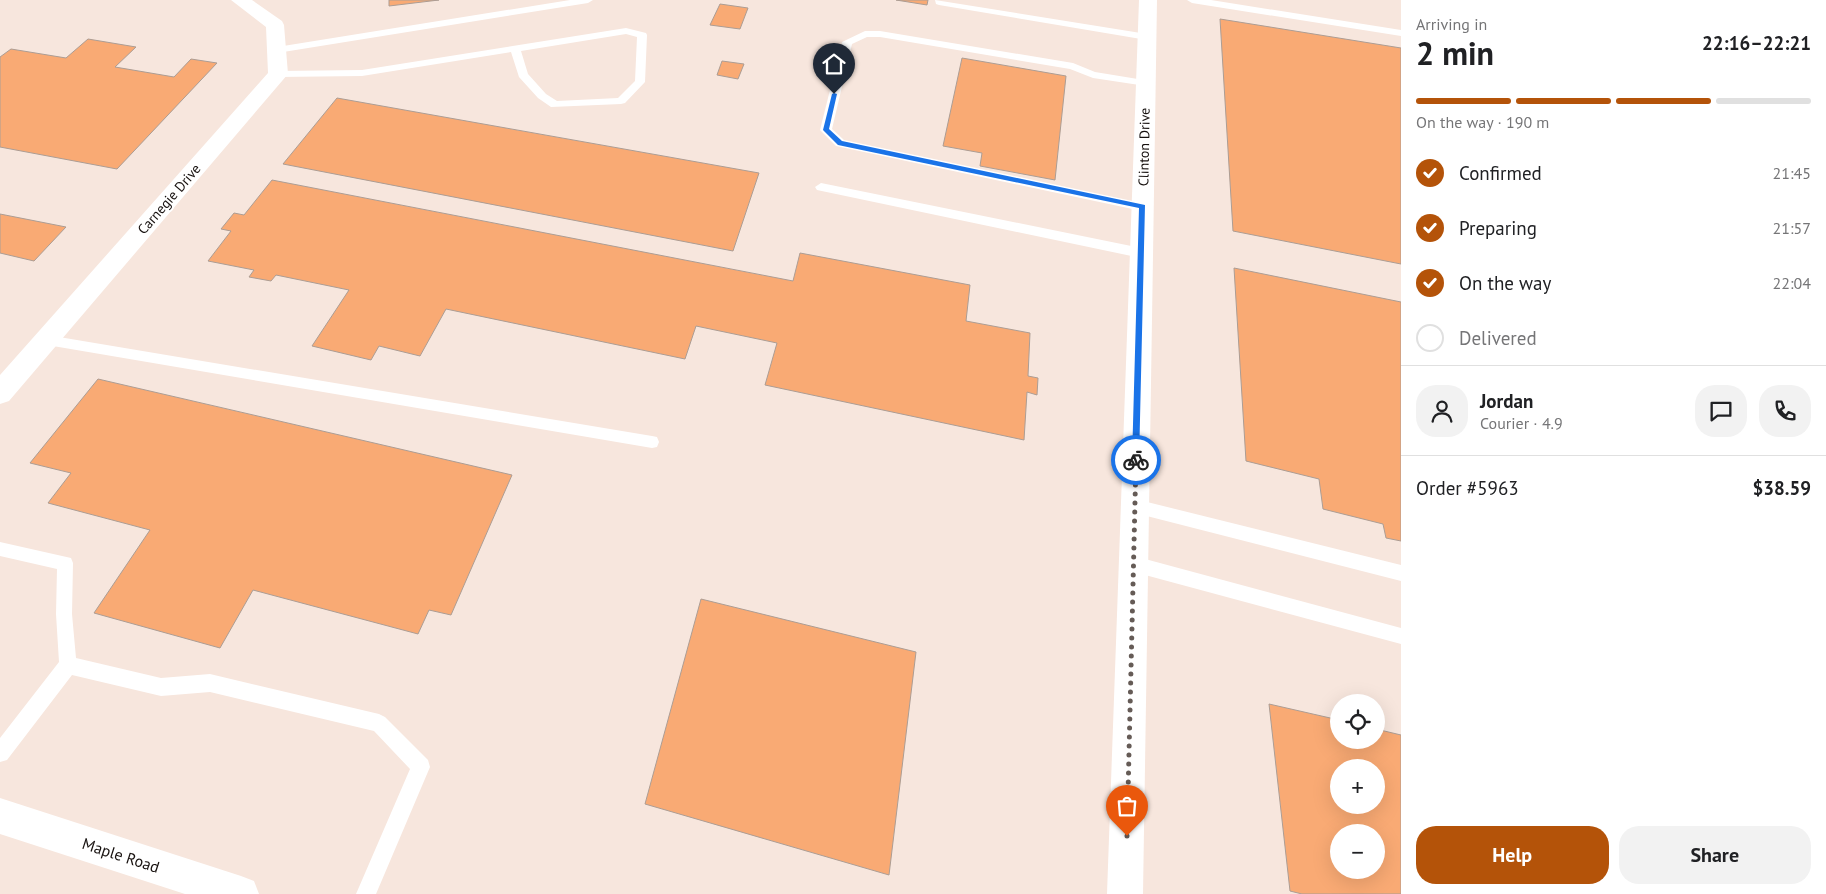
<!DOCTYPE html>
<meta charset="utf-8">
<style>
body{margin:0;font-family:"PT Sans",sans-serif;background:#f2f2f2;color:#202124;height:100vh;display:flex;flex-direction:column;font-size:19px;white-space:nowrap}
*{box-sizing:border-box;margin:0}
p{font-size:16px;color:#757577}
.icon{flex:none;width:28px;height:28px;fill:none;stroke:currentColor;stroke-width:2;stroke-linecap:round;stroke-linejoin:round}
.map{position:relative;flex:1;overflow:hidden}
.sheet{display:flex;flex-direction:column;background:#fff;width:425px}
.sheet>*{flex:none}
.tools{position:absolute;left:1330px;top:694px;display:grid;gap:10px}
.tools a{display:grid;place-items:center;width:55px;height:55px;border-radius:50%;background:#fff;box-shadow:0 5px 20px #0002;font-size:25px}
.pin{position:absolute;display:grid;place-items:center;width:42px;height:42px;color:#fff;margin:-51px -21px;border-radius:50% 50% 50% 0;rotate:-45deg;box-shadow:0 0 5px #0007}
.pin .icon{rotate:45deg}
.courier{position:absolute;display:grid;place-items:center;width:50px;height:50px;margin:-25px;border:4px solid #1a73e8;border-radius:50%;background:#fff;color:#222;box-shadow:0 1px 6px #0007}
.summary em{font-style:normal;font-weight:700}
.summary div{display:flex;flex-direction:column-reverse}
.summary{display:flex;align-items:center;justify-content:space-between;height:85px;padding:0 15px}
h1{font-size:32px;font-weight:700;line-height:38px}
.bar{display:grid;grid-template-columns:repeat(4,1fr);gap:8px 5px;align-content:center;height:60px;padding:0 15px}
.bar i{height:6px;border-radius:4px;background:#e0e0e0}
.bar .current{background:#b45309}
.bar p{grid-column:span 4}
.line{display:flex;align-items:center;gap:12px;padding:0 15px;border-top:1px solid #e0e0e0}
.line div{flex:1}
.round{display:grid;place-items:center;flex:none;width:52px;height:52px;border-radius:20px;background:#f2f2f2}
ol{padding:0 15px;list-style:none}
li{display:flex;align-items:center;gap:15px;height:55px}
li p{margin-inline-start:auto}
li .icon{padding:5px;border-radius:50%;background:#b45309;color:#fff;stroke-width:4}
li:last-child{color:#757577}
li i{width:28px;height:28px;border:2px solid #e0e0e0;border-radius:50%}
.action{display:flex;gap:10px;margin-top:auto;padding:10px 15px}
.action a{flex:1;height:58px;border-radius:20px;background:#b45309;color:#fff;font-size:20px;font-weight:700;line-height:58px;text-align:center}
.action a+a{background:#f2f2f2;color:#202124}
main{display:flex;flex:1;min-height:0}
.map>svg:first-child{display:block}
.building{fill:#f9aa74;stroke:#ac9d94;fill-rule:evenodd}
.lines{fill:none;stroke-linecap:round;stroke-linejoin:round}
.lane{fill:#fff;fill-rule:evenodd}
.street{fill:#fff;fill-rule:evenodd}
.route{fill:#1a73e8}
.done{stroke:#655b56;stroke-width:5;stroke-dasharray:0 9}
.labels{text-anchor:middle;stroke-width:4;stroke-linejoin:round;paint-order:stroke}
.street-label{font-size:14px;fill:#16100e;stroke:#fff}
.near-street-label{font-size:16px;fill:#16100e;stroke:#fff}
</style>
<main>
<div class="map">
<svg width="1401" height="894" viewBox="0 0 1401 894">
<rect width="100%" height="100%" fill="#f7e6dd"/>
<g class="building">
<polygon points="389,0 439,0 389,6"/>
<polygon points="896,0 928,0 927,5"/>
<polygon points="720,4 748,8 740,29 710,25"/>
<polygon points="1220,19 1401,48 1401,264 1233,231"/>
<polygon points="88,39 136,47 115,67 174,77 191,59 217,63 117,169 0,147 0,57 11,49 66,58"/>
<polygon points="962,58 1066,76 1055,180 980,166 982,153 943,146"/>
<polygon points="722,61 744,64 738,79 717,75"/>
<polygon points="337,98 759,173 733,251 283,164"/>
<polygon points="272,180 793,281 800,253 970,285 966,321 1030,333 1028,376 1038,378 1037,395 1027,392 1024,440 765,385 777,343 696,326 685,359 446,309 420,356 379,346 371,360 312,346 349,290 276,275 271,281 249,277 254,270 208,261 231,231 221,229 234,213 244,215"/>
<polygon points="0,214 66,227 34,261 0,253"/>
<polygon points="1234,268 1401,302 1401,541 1386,538 1383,524 1323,509 1319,479 1246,461"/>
<polygon points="98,379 512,475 451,615 429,610 418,634 253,590 220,648 94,613 150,530 48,503 71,473 30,463"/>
<polygon points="701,599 916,652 889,875 645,804"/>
<path d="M 1269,704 L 1339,720 L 1339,740 L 1376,740 L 1376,729 L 1401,735 L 1401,894 L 1302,894 L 1290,891 ZM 1339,768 L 1376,768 L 1376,805 L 1339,805 ZM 1339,832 L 1376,832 L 1376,870 L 1339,870 Z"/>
</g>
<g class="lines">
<g class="lane">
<polygon points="570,0 593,0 588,3 277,53 272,50 277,47"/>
<polygon points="935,0 1147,34 1152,37 1147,40 939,5 936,4"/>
<polygon points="1187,0 1211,0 1401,30 1401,36 1192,3"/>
<path d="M 626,28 L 646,33 L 647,35 L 645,82 L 625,103 L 621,104 L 551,107 L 538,98 L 519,77 L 511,52 L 362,76 L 278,77 L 273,74 L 278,71 L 362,70 ZM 626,34 L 637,37 L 635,81 L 618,98 L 557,101 L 546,94 L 528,74 L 521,51 Z"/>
<polygon points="865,31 880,31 1073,63 1095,72 1150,81 1151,83 1150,85 1146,86 1093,78 1070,69 880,37 867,37 852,44 832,129 844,140 1142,203 1148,207 1146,210 1142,211 836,146 820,130 842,42"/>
<polygon points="821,183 1141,248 1146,250 1147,253 1146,256 1141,258 817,190 815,187"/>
<polygon points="47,335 652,436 657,437 659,442 657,447 652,448 47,345 42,344 40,340 42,336"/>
<polygon points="1135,499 1401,565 1401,581 1135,513 1129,511 1127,506 1129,501"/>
<polygon points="0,542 71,558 73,563 72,614 76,658 161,678 210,674 379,714 385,717 428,760 430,767 376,894 356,894 410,769 374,731 210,692 161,696 72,675 7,760 0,762 0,738 59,662 56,614 57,569 0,556"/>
<polygon points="1134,556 1401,628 1401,644 1134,572 1128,569 1126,564 1128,559"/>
</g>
<g class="street">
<polygon points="231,0 252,0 282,21 284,25 288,74 9,401 0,404 0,375 268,73 266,27"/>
<polygon points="1139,0 1157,0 1143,894 1107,894"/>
<polygon points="0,798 241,876 254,881 259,894 185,894 0,834"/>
</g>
</g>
<polygon class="route" points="834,93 837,94 829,129 842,141 1145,205 1139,462 1133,462 1132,460 1139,208 838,145 823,130 832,94"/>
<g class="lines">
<polyline class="done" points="1127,836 1136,460"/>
</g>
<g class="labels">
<g class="street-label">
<text transform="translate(1144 147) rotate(-89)" y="5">Clinton Drive</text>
<text transform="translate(169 199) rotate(-49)" y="5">Carnegie Drive</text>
</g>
<g class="near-street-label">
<text transform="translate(121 855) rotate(18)" y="6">Maple Road</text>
</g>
</g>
</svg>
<div class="tools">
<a><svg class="icon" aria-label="locate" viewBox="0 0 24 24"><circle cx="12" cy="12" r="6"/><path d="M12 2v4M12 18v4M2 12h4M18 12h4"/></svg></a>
<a>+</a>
<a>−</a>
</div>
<div class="pin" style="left:1127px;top:836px;background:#ea580c"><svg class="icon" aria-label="bag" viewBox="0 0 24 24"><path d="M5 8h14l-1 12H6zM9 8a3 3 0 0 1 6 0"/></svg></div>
<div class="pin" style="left:834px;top:94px;background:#1f2937"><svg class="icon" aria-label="home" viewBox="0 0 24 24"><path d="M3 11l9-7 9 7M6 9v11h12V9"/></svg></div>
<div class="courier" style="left:1136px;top:460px"><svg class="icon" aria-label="bike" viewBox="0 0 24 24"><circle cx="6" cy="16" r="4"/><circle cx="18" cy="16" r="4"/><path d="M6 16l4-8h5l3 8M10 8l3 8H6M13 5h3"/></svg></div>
</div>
<section class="sheet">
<div class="summary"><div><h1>2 min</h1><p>Arriving in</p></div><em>22:16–22:21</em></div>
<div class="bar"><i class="current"></i><i class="current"></i><i class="current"></i><i></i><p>On the way · 190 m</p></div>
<ol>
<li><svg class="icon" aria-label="check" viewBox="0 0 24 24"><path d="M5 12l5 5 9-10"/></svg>Confirmed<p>21:45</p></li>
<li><svg class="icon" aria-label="check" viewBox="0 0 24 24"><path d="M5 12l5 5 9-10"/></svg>Preparing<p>21:57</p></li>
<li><svg class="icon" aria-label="check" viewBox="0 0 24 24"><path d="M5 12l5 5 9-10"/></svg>On the way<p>22:04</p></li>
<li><i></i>Delivered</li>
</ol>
<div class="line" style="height:90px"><a class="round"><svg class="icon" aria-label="person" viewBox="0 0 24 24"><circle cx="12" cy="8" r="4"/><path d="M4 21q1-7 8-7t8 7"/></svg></a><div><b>Jordan</b><p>Courier · 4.9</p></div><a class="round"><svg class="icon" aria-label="chat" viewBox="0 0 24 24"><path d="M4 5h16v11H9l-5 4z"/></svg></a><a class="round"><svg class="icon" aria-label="phone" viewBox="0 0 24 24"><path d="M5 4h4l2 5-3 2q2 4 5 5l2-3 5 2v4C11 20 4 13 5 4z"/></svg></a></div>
<div class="line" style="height:65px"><div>Order #5963</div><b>$38.59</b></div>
<div class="action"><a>Help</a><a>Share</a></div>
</section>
</main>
